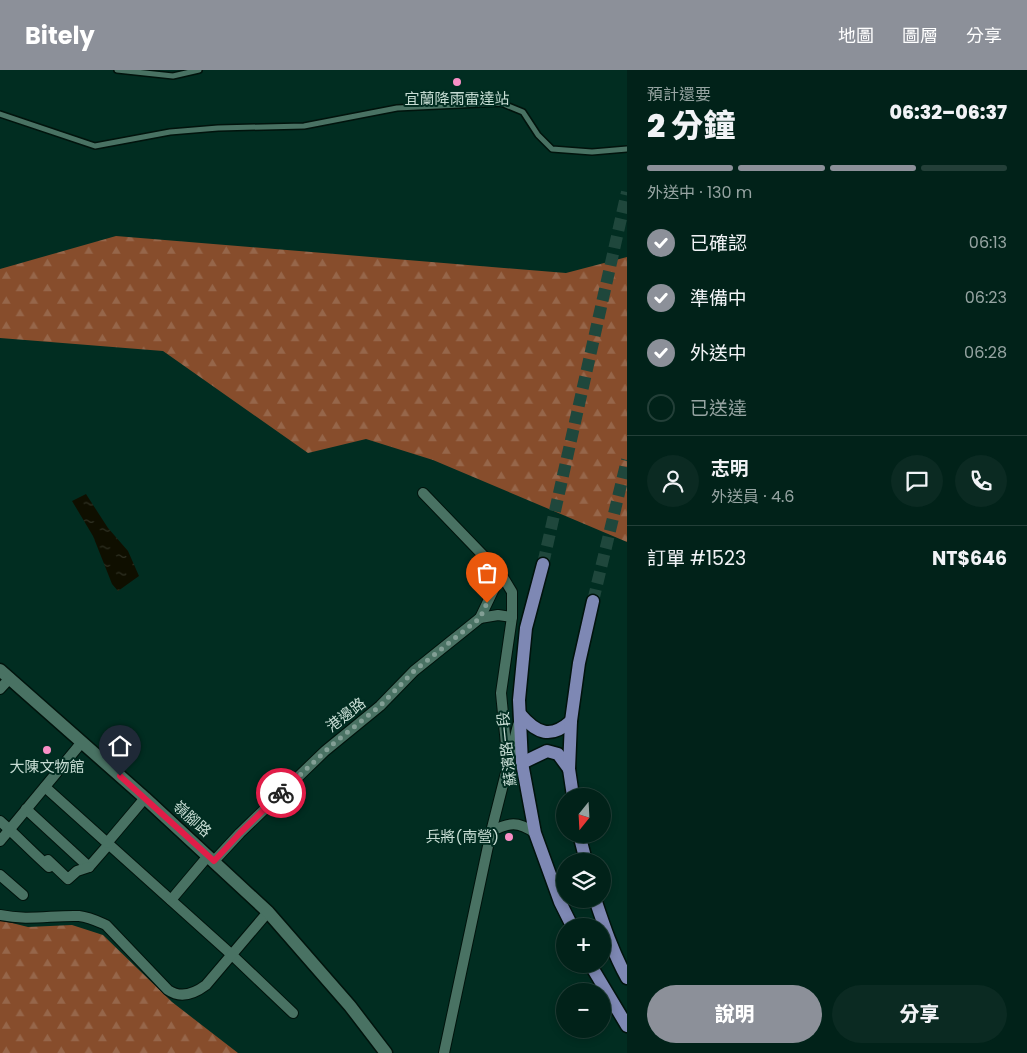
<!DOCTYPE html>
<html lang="zh-TW">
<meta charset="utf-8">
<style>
body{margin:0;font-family:Poppins,"Noto Sans TC",sans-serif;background:#0b2a22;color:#f1f3f6;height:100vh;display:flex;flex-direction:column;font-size:19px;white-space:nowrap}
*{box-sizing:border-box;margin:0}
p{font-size:16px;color:#96a4a2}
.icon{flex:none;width:28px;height:28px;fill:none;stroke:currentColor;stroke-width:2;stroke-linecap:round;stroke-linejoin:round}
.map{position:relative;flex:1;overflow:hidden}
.drawer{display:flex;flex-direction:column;background:#012219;width:400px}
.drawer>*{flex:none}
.needle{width:32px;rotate:198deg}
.controls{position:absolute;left:556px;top:718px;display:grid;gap:10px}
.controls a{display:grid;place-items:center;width:55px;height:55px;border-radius:50%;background:#012219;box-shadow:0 2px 8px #0003,0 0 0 1px #233f38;font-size:25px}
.pin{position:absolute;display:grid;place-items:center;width:42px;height:42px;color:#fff;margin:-51px -21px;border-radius:50% 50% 50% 0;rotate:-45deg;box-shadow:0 0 5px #0007}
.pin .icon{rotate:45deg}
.courier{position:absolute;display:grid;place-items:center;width:50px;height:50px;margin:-25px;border:4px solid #e11d48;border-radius:50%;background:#fff;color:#222;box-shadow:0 1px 6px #0007}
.overview em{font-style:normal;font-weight:800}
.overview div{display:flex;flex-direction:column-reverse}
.overview{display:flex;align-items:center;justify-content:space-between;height:85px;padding:0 20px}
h1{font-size:32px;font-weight:800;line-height:38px}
.bar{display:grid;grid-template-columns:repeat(4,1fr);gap:8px 5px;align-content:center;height:60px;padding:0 20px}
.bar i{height:6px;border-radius:4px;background:#233f38}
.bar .current{background:#8c9099}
.bar p{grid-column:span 4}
.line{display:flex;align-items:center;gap:12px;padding:0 20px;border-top:1px solid #233f38}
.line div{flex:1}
.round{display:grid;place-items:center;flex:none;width:52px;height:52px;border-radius:26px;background:#0b2a22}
ol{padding:0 20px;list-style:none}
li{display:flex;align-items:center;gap:15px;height:55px}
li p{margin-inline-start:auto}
li .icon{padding:5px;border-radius:50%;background:#8c9099;color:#fff;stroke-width:4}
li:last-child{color:#96a4a2}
li i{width:28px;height:28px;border:2px solid #233f38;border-radius:50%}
.primary-button{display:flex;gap:10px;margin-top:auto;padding:10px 20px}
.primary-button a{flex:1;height:58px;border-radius:30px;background:#8c9099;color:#fff;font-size:20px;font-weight:800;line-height:58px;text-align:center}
.primary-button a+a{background:#0b2a22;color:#f1f3f6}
header{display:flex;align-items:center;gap:30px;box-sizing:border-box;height:70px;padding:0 25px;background:#8c9099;color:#fff}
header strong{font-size:24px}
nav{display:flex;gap:28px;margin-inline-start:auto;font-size:18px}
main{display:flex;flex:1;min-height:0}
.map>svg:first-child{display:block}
.forest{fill:url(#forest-firs)}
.water{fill:url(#water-ripples)}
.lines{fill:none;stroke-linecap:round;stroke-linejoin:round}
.primary-tunnel{stroke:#1f473c;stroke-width:12;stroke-dasharray:12 6;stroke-linecap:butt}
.service-casing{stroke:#01130c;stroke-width:8}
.minor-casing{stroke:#01130c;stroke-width:12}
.tertiary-casing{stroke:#01130c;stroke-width:15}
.primary-casing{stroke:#01130c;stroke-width:15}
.service{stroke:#497263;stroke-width:5}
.minor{stroke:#497263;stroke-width:10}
.tertiary{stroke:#497263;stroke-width:12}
.primary{stroke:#7e88b4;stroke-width:12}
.done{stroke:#829f95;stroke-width:5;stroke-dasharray:0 9}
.route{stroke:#e11d48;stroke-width:6}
.poi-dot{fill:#fa8fc6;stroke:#012d21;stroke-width:2}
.labels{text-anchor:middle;stroke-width:4;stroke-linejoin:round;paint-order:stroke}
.poi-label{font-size:15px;fill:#c7ddd4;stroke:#012d21}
.street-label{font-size:15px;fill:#c7ddd4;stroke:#012d21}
</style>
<header>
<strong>Bitely</strong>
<nav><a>地圖</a><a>圖層</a><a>分享</a></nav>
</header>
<main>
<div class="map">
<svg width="627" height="983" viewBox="0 0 627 983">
<defs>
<pattern id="forest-firs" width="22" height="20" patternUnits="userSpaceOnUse" patternTransform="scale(1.25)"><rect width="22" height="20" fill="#874d2c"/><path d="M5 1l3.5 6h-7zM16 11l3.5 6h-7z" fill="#96664a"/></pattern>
<pattern id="water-ripples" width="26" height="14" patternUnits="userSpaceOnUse" patternTransform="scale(1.25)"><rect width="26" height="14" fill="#0f0f00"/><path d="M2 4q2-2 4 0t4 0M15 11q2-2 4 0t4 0" fill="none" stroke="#303224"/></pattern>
</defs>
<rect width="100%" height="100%" fill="#012d21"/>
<g class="forest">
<polygon points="116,166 566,203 627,187 627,472 433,390 366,369 308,383 163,281 0,268 0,199"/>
<polygon points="0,850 28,857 72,855 103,865 172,932 238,983 0,983"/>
</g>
<polygon class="water" points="86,424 108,458 128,481 139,506 118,521 112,514 93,466 72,431"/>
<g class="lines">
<g class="primary-tunnel">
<polyline points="543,494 627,122"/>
<polyline points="593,531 627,390"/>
</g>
<defs>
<g id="service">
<polyline points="117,0 173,6 199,0"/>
<polyline points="0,44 95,76 170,62 218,58 304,56 397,38 501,33 523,42 538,65 552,79 592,82 627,79"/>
</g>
<g id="minor">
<polyline points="423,423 501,504 512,522 512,547 501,623 507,685"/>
<polyline points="480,548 498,545 512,547"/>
<polyline points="0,619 10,608"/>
<polyline points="45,717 232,885 293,943"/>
<polyline points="26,739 89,797 109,774"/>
<path d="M 0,751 C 17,766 32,782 49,797"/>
<path d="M 491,762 C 509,752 518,751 535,763"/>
<polyline points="0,771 82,672"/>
<polyline points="107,773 145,728"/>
<polyline points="48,790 68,809 77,801 89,797"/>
<polyline points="214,791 240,763 325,681 380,636 414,601 480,548 501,504"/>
<polyline points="0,805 23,825"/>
<polyline points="171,830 208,786"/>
<path d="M 0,845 C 27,851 53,845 79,846 C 89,847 97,851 106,855 L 168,920 C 181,929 194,924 206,915 L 268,842"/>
<polyline points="444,983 491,762 518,655"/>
</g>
<polyline id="tertiary" points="0,600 145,728 268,842 350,936 386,983"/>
<g id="primary">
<polyline points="543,494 526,558 519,630 522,693 535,763 560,832 572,856"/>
<path d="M 520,644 C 537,664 551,669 571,651"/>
<polyline points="522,693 547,681 558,684 569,699"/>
<polyline points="573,726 569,699 571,651 579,593 593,531"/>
<polyline points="579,764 586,791"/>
<path d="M 595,829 C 604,856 613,883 627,908"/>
<polyline points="590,894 627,956"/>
</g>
</defs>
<use href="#service" class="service-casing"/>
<use href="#minor" class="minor-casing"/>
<use href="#tertiary" class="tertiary-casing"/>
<use href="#primary" class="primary-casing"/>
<use href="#service" class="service"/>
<use href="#minor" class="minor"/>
<use href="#tertiary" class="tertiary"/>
<use href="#primary" class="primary"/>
</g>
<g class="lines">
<polyline class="done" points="281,723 333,674 380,636 414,601 480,548 487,533"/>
<polyline class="route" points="120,706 214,791 240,763 281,723"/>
</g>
<g class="poi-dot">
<circle cx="457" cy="12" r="5"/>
<circle cx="47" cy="680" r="5"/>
<circle cx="509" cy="767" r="5"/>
</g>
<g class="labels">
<g class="poi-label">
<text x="457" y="34">宜蘭降雨雷達站</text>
<text x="47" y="702">大陳文物館</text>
<text x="499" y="772" text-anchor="end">兵將(南營)</text>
</g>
<g class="street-label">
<text transform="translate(346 645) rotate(-38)" y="5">港邊路</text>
<text transform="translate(507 679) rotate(-96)" y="5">蘇濱路一段</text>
<text transform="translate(192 749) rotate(42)" y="5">嶺腳路</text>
</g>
</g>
</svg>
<div class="controls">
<a><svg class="needle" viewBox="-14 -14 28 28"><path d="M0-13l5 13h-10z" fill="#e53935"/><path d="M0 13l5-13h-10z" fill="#96a4a2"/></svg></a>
<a><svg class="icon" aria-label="layers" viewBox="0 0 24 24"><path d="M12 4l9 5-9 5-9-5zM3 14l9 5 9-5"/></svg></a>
<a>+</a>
<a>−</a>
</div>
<div class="pin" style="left:487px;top:533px;background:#ea580c"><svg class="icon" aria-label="bag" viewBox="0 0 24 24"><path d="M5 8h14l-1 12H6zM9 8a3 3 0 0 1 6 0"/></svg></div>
<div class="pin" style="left:120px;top:706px;background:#1f2937"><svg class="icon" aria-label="home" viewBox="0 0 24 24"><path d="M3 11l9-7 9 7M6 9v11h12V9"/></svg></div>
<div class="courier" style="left:281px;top:723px"><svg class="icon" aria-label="bike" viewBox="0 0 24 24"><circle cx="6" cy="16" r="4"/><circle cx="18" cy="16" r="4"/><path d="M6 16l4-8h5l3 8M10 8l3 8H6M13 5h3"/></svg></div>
</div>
<section class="drawer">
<div class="overview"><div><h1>2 分鐘</h1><p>預計還要</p></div><em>06:32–06:37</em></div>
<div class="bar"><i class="current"></i><i class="current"></i><i class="current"></i><i></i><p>外送中 · 130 m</p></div>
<ol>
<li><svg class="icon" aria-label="check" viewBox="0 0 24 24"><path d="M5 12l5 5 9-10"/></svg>已確認<p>06:13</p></li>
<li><svg class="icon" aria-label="check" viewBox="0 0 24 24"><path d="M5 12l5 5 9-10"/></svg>準備中<p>06:23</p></li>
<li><svg class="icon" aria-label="check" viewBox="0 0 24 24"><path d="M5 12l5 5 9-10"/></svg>外送中<p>06:28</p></li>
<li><i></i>已送達</li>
</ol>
<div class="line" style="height:90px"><a class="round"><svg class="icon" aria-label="person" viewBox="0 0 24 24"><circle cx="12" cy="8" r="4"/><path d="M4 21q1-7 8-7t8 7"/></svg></a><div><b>志明</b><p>外送員 · 4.6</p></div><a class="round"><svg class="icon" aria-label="chat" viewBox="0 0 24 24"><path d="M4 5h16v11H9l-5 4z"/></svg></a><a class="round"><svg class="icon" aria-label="phone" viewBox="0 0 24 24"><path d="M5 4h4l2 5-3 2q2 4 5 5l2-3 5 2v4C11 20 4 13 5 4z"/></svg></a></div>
<div class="line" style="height:65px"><div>訂單 #1523</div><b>NT$646</b></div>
<div class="primary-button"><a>說明</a><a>分享</a></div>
</section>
</main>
